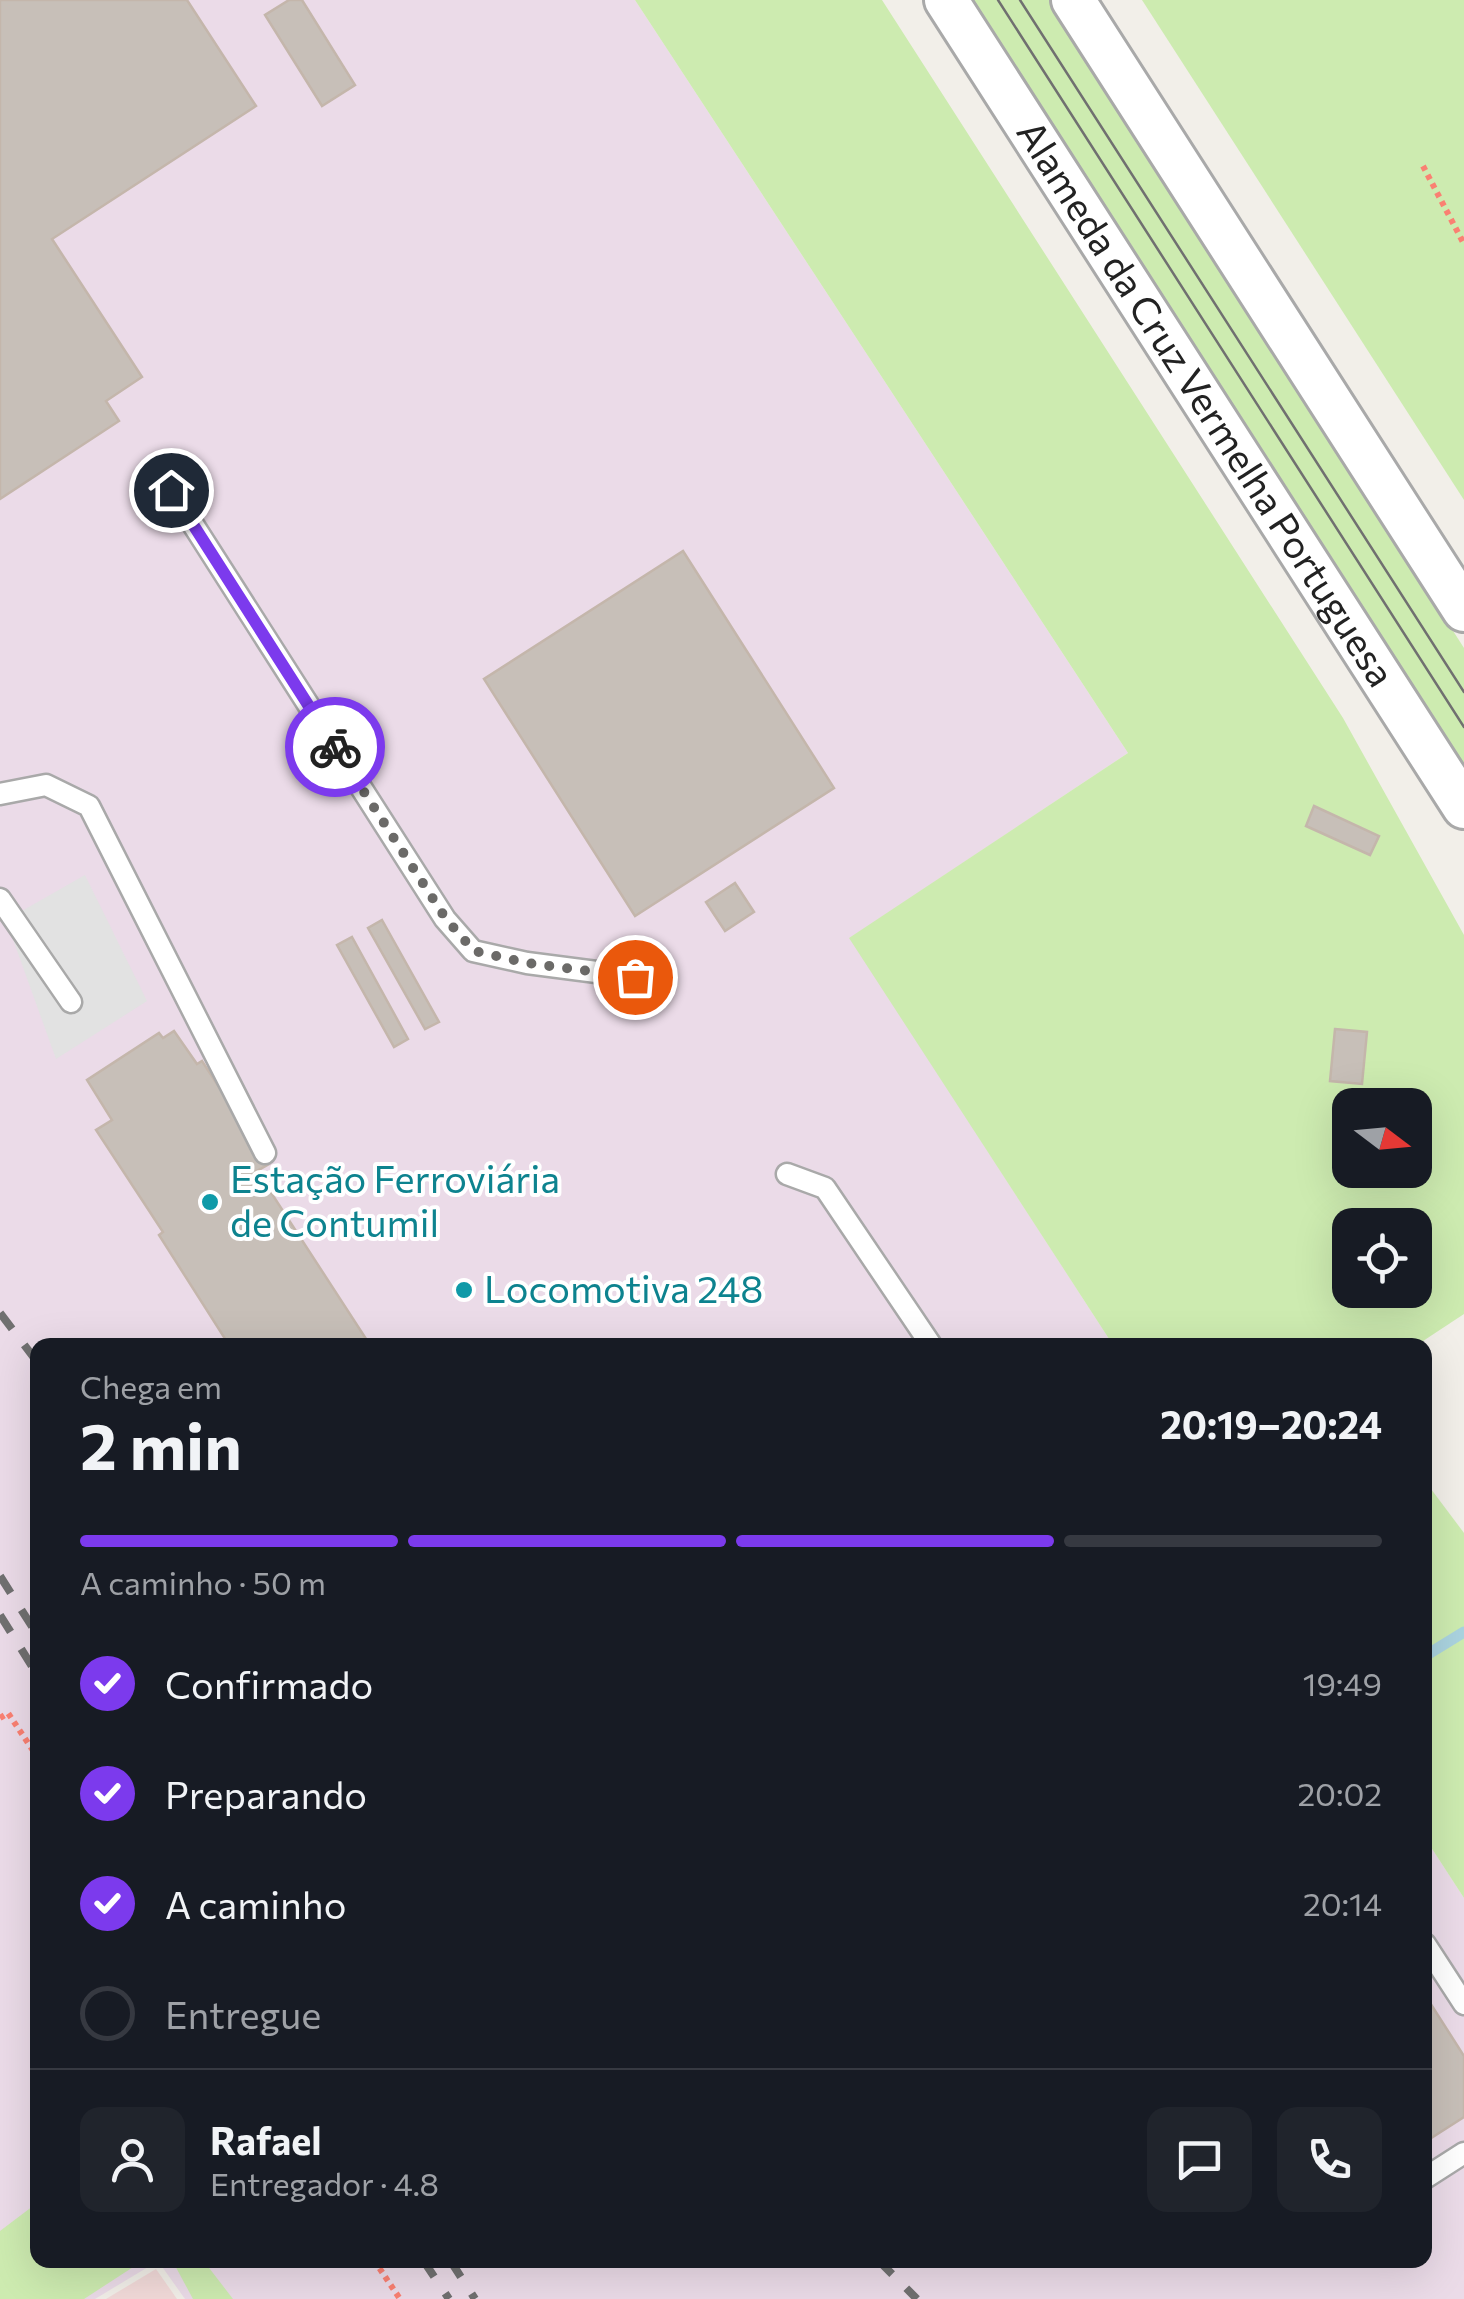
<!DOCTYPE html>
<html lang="pt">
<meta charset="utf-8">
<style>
body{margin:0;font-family:Commissioner,sans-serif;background:#20242c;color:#f1f3f6;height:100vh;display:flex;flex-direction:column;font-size:38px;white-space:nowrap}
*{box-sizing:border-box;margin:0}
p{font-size:32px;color:#9ea1a6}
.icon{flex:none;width:55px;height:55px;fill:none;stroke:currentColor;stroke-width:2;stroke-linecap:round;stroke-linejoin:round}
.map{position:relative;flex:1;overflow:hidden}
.sheet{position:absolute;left:30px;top:1338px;width:1402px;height:930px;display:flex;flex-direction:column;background:#171b24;border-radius:20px;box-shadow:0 10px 40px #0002}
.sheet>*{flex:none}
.needle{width:65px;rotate:106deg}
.controls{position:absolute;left:1332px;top:1088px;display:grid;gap:20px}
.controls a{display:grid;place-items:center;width:100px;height:100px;border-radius:20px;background:#171b24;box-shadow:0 10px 40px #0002;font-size:50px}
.pin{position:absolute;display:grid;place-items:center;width:85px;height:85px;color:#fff;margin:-42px;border:5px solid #fff;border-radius:50%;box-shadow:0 2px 10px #0007}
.courier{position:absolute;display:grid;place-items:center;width:100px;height:100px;margin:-50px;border:8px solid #7c3aed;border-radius:50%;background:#fff;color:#222;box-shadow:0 2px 12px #0007}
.overview em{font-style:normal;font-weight:700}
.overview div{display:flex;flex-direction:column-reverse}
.overview{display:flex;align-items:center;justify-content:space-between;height:170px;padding:0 50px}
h1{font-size:65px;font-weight:700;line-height:75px}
.bar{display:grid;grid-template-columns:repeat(4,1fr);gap:15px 10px;align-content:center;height:120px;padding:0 50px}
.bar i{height:12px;border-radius:8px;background:#363941}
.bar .on{background:#7c3aed}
.bar p{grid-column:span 4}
.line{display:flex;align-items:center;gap:25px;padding:0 50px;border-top:2px solid #363941}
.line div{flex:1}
.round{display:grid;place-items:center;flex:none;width:105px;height:105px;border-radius:20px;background:#20242c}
ol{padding:0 50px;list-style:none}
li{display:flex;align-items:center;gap:30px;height:110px}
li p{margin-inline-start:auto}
li .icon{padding:10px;border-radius:50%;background:#7c3aed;color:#fff;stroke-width:4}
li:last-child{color:#9ea1a6}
li i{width:55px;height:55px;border:5px solid #363941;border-radius:50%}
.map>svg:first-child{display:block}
.commercial{fill:#f2dad9}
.industrial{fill:#ebdbe8}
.grass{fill:#cdebb0;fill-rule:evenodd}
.parking{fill:#e2e2e2}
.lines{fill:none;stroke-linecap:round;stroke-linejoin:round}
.stream{stroke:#aad3df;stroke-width:11}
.building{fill:#c7bfb8;stroke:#c4b6ab;stroke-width:2.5}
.service-casing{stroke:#a9a9a9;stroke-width:25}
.minor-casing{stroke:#a9a9a9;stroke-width:48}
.path{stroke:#fa8072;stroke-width:6;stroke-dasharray:5 5;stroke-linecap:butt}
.service{stroke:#fff;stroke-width:20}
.minor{stroke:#fff;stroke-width:42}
.tram{stroke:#707070;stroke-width:2.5}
.rail{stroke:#707070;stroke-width:8;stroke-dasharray:20 20;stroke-linecap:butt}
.done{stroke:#6b6a68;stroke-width:10;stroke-dasharray:0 18}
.route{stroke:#7c3aed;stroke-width:12}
.culture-dot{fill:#0f9aa8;stroke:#fff;stroke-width:4}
.labels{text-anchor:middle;stroke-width:8;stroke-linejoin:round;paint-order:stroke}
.street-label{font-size:38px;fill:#222;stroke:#fff}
.culture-label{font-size:38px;fill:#0d838f;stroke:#fff;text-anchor:start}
</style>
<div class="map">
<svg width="1464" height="2299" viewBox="0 0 1464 2299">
<rect width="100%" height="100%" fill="#f2efe9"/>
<polygon class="commercial" points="156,2269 177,2299 106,2299"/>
<polygon class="industrial" points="0,0 635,0 1128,753 850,938 1113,1345 38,1345 38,2260 1425,2260 1425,1838 1464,1898 1464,2299 185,2299 158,2261 95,2299 0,2299"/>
<g class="grass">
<path d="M 635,0 L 882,0 L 1343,718 L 1464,935 L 1464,1314 L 1417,1345 L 1113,1345 L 849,938 L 1128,753 ZM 1350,1105 L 1415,1105 L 1415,1170 L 1350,1170 ZM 1350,1225 L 1415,1225 L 1415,1290 L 1350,1290 Z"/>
<polygon points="965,0 1049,0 1464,648 1464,766"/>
<polygon points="1142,0 1464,0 1464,500"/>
<polygon points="1425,1481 1464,1533 1464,1898 1425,1838"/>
<polygon points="37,2203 38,2260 144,2260 84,2299 0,2299 0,2231"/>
<polygon points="172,2260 203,2260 233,2299 193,2299"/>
</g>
<polygon class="parking" points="85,875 147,1001 56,1059 6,920"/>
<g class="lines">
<polyline class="stream" points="1425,1656 1464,1632"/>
</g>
<g class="building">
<polygon points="0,0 187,0 256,106 52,239 142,377 106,401 119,421 0,499"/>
<polygon points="289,0 302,0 355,85 322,106 265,15"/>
<polygon points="683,551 834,788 635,916 484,679"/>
<polygon points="1314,806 1379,836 1370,855 1306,826"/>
<polygon points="735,883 754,912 725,931 706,902"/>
<polygon points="382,920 439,1022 425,1029 368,928"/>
<polygon points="352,937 408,1039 394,1047 337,945"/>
<polygon points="1335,1029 1367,1032 1362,1084 1330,1081"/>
<polygon points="174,1031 197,1064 202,1061 269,1164 257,1171 370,1345 229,1345 159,1235 163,1232 96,1130 112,1120 87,1080 159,1033 163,1038"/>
<polygon points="1425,1995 1464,2056 1464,2117 1425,2142"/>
</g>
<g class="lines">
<defs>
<g id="service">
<polyline points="171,490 445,919 473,951 527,963 635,977"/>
<polyline points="0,794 46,785 89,806 265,1153"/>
<polyline points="0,899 71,1002"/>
<polyline points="787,1174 825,1188 931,1345"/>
<polyline points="1425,1944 1464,2004"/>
<polyline points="1425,2178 1464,2153"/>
</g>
<g id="minor">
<path id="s1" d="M 946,0 L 1464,807"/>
<polyline points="1073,0 1464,610"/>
</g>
</defs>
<use href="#service" class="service-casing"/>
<use href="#minor" class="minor-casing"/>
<g class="path">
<polyline points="1423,166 1464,244"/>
<polyline points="0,1718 8,1713 38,1758"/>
<polyline points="374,2260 400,2299"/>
</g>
<use href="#service" class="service"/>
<use href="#minor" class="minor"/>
<g class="tram">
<polyline points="998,0 1464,727"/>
<polyline points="1020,0 1464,692"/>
</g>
<g class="rail">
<polyline points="0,1313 38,1363"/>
<polyline points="0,1576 38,1636"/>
<polyline points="0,1615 38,1676"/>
<polyline points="423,2260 449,2299"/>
<polyline points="450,2260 475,2299"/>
<polyline points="878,2260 917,2299"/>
</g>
</g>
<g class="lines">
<polyline class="done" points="335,747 446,919 474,951 527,963 635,977"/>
<polyline class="route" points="171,490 335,747"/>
</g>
<g class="culture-dot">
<circle cx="210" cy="1202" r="10"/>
<circle cx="464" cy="1290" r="10"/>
</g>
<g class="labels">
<g class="street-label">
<text dy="13" stroke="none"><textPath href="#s1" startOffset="480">Alameda da Cruz Vermelha Portuguesa</textPath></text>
</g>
<g class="culture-label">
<text x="230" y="1193">Estação Ferroviária<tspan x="230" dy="44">de Contumil</tspan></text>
<text x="484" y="1303">Locomotiva 248</text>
</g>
</g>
</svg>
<div class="controls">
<a><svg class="needle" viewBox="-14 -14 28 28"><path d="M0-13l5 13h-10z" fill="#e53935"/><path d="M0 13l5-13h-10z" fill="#9ea1a6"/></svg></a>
<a><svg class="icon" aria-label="locate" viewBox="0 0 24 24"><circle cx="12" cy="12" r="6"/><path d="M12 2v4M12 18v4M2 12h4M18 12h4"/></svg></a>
</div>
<div class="pin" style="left:635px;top:977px;background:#ea580c"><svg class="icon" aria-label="bag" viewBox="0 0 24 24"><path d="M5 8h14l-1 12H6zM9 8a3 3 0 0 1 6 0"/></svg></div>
<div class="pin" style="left:171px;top:490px;background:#1f2937"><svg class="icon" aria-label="home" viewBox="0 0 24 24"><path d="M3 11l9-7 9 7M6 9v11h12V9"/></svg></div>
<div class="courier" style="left:335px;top:747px"><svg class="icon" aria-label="bike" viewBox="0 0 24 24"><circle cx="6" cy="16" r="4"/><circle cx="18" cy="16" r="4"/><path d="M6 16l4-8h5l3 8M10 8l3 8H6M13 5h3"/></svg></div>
<section class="sheet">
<div class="overview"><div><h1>2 min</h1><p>Chega em</p></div><em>20:19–20:24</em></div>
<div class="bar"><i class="on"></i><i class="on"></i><i class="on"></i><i></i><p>A caminho · 50 m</p></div>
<ol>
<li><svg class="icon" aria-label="check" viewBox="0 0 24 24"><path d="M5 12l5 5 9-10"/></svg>Confirmado<p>19:49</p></li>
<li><svg class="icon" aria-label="check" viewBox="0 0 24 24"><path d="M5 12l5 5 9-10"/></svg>Preparando<p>20:02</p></li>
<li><svg class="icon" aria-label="check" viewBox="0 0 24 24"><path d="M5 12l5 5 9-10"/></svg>A caminho<p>20:14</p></li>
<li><i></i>Entregue</li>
</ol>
<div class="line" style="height:180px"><a class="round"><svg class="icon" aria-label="person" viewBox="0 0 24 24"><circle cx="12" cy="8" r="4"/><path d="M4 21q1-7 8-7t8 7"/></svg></a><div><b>Rafael</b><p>Entregador · 4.8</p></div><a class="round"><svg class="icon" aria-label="chat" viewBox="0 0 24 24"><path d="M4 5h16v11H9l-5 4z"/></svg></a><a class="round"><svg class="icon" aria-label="phone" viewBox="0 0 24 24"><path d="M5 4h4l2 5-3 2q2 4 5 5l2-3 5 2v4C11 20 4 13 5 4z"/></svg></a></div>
</section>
</div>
